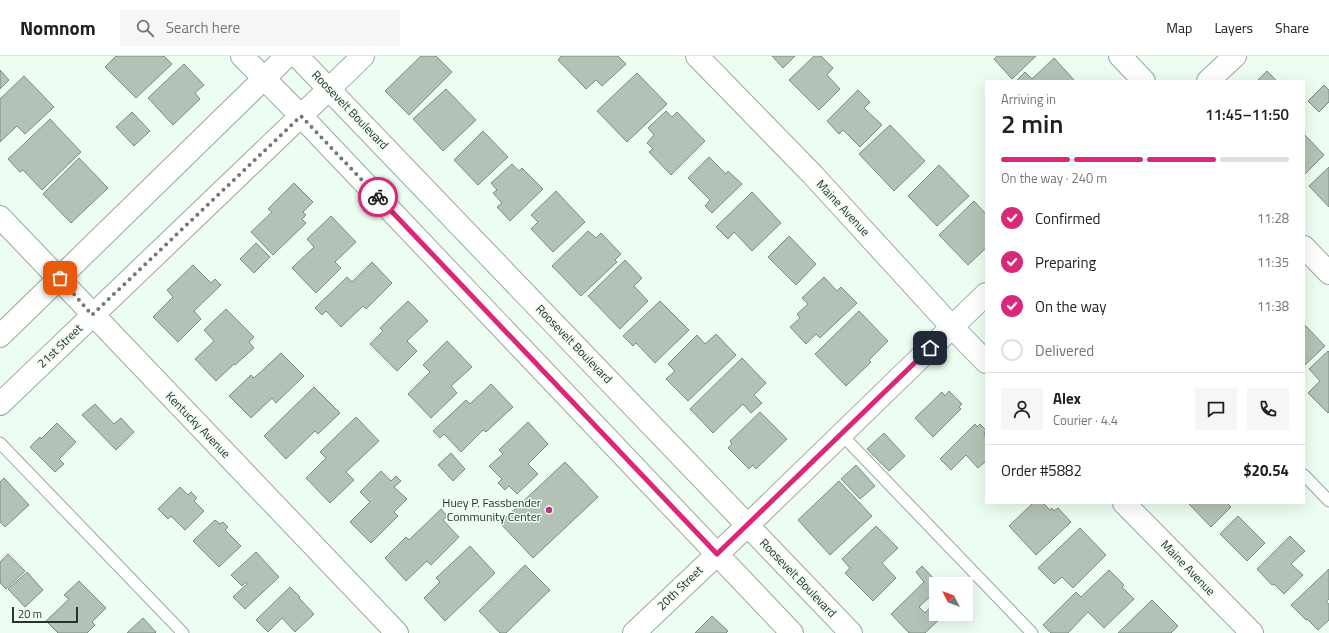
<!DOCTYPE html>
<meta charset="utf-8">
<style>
body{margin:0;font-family:"Titillium Web",sans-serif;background:#f6f6f6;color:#202124;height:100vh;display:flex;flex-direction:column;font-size:15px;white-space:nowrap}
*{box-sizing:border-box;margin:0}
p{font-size:13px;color:#757577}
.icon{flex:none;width:22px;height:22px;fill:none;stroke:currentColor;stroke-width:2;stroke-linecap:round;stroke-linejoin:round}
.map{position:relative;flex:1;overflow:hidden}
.sheet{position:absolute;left:985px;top:24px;width:320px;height:424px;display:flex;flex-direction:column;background:#fff;border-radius:0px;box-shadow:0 4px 16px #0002}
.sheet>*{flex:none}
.needle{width:26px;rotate:312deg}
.buttons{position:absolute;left:929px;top:521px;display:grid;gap:8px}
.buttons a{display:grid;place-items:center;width:44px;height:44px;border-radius:0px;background:#fff;box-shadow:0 4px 16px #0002;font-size:20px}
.scale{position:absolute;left:12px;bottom:10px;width:66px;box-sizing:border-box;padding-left:4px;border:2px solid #2c322e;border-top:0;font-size:11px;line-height:14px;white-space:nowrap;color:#2c322e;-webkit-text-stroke:3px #edfdf1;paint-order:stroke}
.pin{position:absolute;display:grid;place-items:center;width:34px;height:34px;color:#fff;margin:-17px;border-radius:8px;box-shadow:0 2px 6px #0006}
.courier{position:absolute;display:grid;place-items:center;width:40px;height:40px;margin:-20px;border:3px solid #db2777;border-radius:50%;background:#fff;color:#222;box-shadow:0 1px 5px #0007}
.head em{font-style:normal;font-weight:600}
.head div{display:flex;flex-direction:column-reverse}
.head{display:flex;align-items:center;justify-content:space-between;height:68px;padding:0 16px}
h1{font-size:26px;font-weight:600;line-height:30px}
.bar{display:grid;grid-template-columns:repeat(4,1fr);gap:6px 4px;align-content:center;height:48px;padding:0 16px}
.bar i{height:5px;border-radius:3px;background:#e0e0e0}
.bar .selected{background:#db2777}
.bar p{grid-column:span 4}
.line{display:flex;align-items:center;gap:10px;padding:0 16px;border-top:1px solid #e0e0e0}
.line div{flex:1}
.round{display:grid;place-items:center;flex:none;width:42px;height:42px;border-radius:0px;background:#f6f6f6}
ol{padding:0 16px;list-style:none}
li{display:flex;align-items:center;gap:12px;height:44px}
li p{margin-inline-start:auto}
li .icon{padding:4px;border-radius:50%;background:#db2777;color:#fff;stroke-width:4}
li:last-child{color:#757577}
li i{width:22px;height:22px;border:2px solid #e0e0e0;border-radius:50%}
header{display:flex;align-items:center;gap:24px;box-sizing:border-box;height:56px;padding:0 20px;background:#fff;border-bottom:1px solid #e0e0e0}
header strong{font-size:19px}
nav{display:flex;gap:22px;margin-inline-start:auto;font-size:14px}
.search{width:280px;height:36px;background:#f6f6f6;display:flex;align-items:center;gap:10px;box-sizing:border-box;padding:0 14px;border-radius:0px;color:#757577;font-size:15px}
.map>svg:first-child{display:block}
.building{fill:#b3c2b7;stroke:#7d8b81}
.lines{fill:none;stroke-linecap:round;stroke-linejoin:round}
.service-casing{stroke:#9ba99f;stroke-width:13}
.minor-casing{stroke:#9ba99f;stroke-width:24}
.tertiary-casing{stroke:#9ba99f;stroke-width:24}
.service{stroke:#fff;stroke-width:11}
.minor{stroke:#fff;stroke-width:22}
.tertiary{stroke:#fff;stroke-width:22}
.done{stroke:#707972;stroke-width:4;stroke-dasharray:0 7.2}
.route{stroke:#db2777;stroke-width:5}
.poi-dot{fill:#b83884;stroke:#edfdf1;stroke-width:1.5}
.labels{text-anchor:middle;stroke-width:3;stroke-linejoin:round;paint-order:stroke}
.street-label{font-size:12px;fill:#2c322e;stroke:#edfdf1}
.poi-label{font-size:12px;fill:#2c322e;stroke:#edfdf1;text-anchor:end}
</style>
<header>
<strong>Nomnom</strong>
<div class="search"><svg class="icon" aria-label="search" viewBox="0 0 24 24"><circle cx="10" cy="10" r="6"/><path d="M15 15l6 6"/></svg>Search here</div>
<nav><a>Map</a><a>Layers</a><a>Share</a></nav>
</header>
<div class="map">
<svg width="1329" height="577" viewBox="0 0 1329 577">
<rect width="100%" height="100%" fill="#edfdf1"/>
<g class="building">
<polygon points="116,0 164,0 172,8 136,42 105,11"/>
<polygon points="421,0 436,0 452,16 409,59 385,35"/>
<polygon points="561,0 618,0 626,8 602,30 596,24 586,33 558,4"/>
<polygon points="772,0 795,0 783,12"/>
<polygon points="814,0 821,0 833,12 827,19 840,33 819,54 789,24"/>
<polygon points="997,0 1036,0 1012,23 994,3"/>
<polygon points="1054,2 1075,25 1016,25 1025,16 1032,23"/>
<polygon points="184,8 204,29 195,37 200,43 173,69 148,42"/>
<polygon points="0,14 9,24 0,33"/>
<polygon points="1267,15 1277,25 1257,25"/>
<polygon points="637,17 667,48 627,86 597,55"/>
<polygon points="24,20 54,51 25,78 17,70 0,86 0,43"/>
<polygon points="1324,29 1329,34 1329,46 1319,56 1308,45"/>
<polygon points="446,33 476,64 443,95 413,63"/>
<polygon points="858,34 870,46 864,52 882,69 860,91 843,74 839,78 827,65"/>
<polygon points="666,55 672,61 677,56 705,85 671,119 649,96 653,93 647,87 654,79 648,72"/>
<polygon points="132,56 150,75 134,90 116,71"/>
<polygon points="50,63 81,96 42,134 23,114 20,116 8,103"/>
<polygon points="890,69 925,105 894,135 859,98"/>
<polygon points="483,75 508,101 478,129 454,104"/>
<polygon points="1304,78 1324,99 1304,119"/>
<polygon points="709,101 726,118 728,115 742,128 712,157 705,150 710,144 688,122"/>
<polygon points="79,102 108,132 71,167 43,138"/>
<polygon points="512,108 519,115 522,112 543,133 510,165 497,151 502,147 493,137 497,134 491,127"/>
<polygon points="939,109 969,140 937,170 908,140"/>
<polygon points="1329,111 1329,151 1309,130"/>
<polygon points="294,127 313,146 303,156 306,159 302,163 306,167 273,199 251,176 272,156 268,153"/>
<polygon points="556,135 585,166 553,196 531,173 538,166 531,159"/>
<polygon points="752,136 781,167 752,195 734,176 728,183 716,171"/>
<polygon points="974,145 986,158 986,192 968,209 939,179"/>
<polygon points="331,160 356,186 335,206 341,212 316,237 292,212 314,191 307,183"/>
<polygon points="588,175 596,182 601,177 621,198 615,204 617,206 581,240 552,210"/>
<polygon points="789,180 816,208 796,229 768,201"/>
<polygon points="256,187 270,201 254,217 240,203"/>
<polygon points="625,204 642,222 634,230 648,245 620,273 588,240"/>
<polygon points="372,206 392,227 366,253 363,250 341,271 326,255 322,259 315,252 347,221 352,226"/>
<polygon points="193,209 211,227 215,223 221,229 194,255 201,263 178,286 153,261 173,241 167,234"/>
<polygon points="824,221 837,235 841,231 857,247 820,282 816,278 806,288 790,271 800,262 797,258 808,248 802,242"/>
<polygon points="408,245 428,265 407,285 417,295 397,315 370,288 383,275 380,272"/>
<polygon points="660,245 689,274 655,307 636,287 633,290 623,280"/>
<polygon points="226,253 254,281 249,286 254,292 235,309 234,308 216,325 195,303 214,285 204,274"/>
<polygon points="859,255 888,285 869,304 871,306 846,330 815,298"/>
<polygon points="1304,268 1325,290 1304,310"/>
<polygon points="716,278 736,299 688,345 666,323 675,315 668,308 697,279 705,288"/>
<polygon points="447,285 472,311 451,330 457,337 431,362 408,338 430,316 423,309"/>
<polygon points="1328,295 1329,296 1329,356 1328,357 1308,337 1320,325 1309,313"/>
<polygon points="281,297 304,320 276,347 272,342 251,362 229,340 251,319 254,322"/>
<polygon points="742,302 766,327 754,339 762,347 751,357 743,348 713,377 690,353"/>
<polygon points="491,328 513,351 486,376 483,374 461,396 444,378 440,382 433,375 466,344 470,348"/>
<polygon points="314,331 340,357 318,378 315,375 286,403 264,380"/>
<polygon points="949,335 962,348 959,351 961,353 933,381 915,362 942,336 945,340"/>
<polygon points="95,348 114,368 121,362 134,376 116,394 82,359"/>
<polygon points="760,356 787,383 756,413 753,409 749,413 728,392 732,388 730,385"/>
<polygon points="356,361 379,385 346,416 354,424 330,447 306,422 326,402 320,396"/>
<polygon points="528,366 548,388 528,408 538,418 517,438 509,430 505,434 498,427 502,423 489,410 503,398 499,394"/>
<polygon points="57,367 76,386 59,403 64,408 55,416 30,391 40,381 41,383"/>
<polygon points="975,368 977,371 980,368 986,374 984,378 986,381 986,405 978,412 966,399 951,414 940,403"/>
<polygon points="884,377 905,400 889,415 867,393"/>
<polygon points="451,397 465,413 453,425 438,409"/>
<polygon points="565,406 598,441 533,502 500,467"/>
<polygon points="856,409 875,430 860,443 841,423"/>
<polygon points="381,415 391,425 396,420 401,425 394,431 407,443 394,456 398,460 371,487 350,466 370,446 360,436"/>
<polygon points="4,422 29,449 5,471 0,466 0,426"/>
<polygon points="839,425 872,460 830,499 798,464"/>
<polygon points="180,431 188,439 191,436 197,442 194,445 204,455 185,474 171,460 168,463 158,453"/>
<polygon points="1033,447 1043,447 1050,454 1052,452 1054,455 1058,452 1071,466 1036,499 1009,470"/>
<polygon points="1188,447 1227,447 1231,451 1211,471"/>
<polygon points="441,453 447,460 443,464 459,481 431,509 427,505 406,525 385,502 406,481 409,484"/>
<polygon points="1238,460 1265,487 1247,505 1220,478"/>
<polygon points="215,464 220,468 223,466 228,471 225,474 241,490 219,511 193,485"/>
<polygon points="876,470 898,492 882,507 896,522 873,545 845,517 850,512 842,503"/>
<polygon points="1080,472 1106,499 1073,532 1062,521 1054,528 1038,512"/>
<polygon points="1290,480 1305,495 1291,508 1303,519 1284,538 1274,528 1272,529 1257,513"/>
<polygon points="470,490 495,517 445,565 424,542 440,526 436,522"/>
<polygon points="256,496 279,521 245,553 233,541 247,528 246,526 242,530 231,519"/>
<polygon points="8,498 25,515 6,533 0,527 0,506"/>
<polygon points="525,509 550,534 506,577 500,577 479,555"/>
<polygon points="922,510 939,528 936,528 936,535 919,551 925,557 934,547 936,549 936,558 945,558 925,577 909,577 891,558 924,526 916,516"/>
<polygon points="1329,513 1329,543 1326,546 1329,548 1329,564 1318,574 1307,563 1306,564 1291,549"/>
<polygon points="1109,514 1124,529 1122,531 1134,543 1104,572 1088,556 1068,577 1051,577 1043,569 1076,536 1081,541"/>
<polygon points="27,516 43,534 25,551 8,533"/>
<polygon points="79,525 106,552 92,566 95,569 87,577 58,577 46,565 69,543 64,539"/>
<polygon points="290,531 300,541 299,542 314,558 295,576 282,562 268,576 256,564"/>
<polygon points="1152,544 1178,570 1171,577 1118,577"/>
<polygon points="712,560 728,575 726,577 695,577"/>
<polygon points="143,562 156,576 155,577 127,577"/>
</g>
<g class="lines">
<defs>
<g id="service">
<polyline points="841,378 1032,577"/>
<polyline points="0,387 183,577"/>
<polyline points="1304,419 1329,445"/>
</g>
<g id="minor">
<polyline points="697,0 812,118 952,271 986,306"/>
<polyline points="1120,0 1144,25"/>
<polyline points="1208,25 1235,0"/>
<polyline points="329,33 363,0"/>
<polyline points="0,161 397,577"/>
<polyline points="1304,191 1329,217"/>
<polyline points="1124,447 1252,577"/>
<polyline points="634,577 748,469 986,238"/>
</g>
<g id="tertiary">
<polyline points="242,0 301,60 792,577"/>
<polyline points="297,0 851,577"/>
<polyline points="0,280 287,0"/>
<polyline points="0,348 329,33"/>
</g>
</defs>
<use href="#service" class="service-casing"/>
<use href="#minor" class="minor-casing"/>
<use href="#tertiary" class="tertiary-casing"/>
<use href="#service" class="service"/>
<use href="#minor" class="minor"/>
<use href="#tertiary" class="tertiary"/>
</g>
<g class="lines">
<polyline class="done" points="60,222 92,259 301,60 378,141"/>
<polyline class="route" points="378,141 717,498 930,292"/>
</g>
<circle class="poi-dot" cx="549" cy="454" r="4"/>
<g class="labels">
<g class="street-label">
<text transform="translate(350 54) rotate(46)" y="4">Roosevelt Boulevard</text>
<text transform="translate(843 152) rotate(47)" y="4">Maine Avenue</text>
<text transform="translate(574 288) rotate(46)" y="4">Roosevelt Boulevard</text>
<text transform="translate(60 290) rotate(-44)" y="4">21st Street</text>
<text transform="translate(198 369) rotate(46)" y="4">Kentucky Avenue</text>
<text transform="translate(1188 512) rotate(46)" y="4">Maine Avenue</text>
<text transform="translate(798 522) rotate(46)" y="4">Roosevelt Boulevard</text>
<text transform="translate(680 532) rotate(-44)" y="4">20th Street</text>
</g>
<g class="poi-label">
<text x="541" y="451">Huey P. Fassbender<tspan x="541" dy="14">Community Center</tspan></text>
</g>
</g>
</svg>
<div class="buttons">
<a><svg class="needle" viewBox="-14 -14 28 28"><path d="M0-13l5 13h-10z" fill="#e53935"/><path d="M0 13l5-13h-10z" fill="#757577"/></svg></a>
</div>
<div class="scale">20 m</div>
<div class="pin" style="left:60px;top:222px;background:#ea580c"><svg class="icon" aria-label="bag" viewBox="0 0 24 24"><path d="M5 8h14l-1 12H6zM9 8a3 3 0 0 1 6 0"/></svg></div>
<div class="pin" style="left:930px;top:292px;background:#1f2937"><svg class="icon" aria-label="home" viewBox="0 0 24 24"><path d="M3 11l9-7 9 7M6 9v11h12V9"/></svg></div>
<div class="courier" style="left:378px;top:141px"><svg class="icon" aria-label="bike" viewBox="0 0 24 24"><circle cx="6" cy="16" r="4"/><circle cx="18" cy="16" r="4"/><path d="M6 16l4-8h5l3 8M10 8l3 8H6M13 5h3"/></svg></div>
<section class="sheet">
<div class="head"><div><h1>2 min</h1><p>Arriving in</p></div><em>11:45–11:50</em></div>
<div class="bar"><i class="selected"></i><i class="selected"></i><i class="selected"></i><i></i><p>On the way · 240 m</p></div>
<ol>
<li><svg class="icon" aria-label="check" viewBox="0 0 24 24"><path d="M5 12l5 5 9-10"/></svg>Confirmed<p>11:28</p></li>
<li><svg class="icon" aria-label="check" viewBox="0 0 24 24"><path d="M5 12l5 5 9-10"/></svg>Preparing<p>11:35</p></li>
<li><svg class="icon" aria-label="check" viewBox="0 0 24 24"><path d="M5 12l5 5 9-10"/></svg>On the way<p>11:38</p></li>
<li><i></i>Delivered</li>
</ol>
<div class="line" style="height:72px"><a class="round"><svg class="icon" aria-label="person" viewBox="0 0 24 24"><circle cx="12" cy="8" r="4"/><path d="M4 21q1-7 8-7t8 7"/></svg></a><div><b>Alex</b><p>Courier · 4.4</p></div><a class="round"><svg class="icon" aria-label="chat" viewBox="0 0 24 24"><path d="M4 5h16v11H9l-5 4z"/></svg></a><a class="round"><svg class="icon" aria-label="phone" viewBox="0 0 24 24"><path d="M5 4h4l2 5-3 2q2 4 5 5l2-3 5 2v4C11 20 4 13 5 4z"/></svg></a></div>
<div class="line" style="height:52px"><div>Order #5882</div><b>$20.54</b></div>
</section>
</div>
